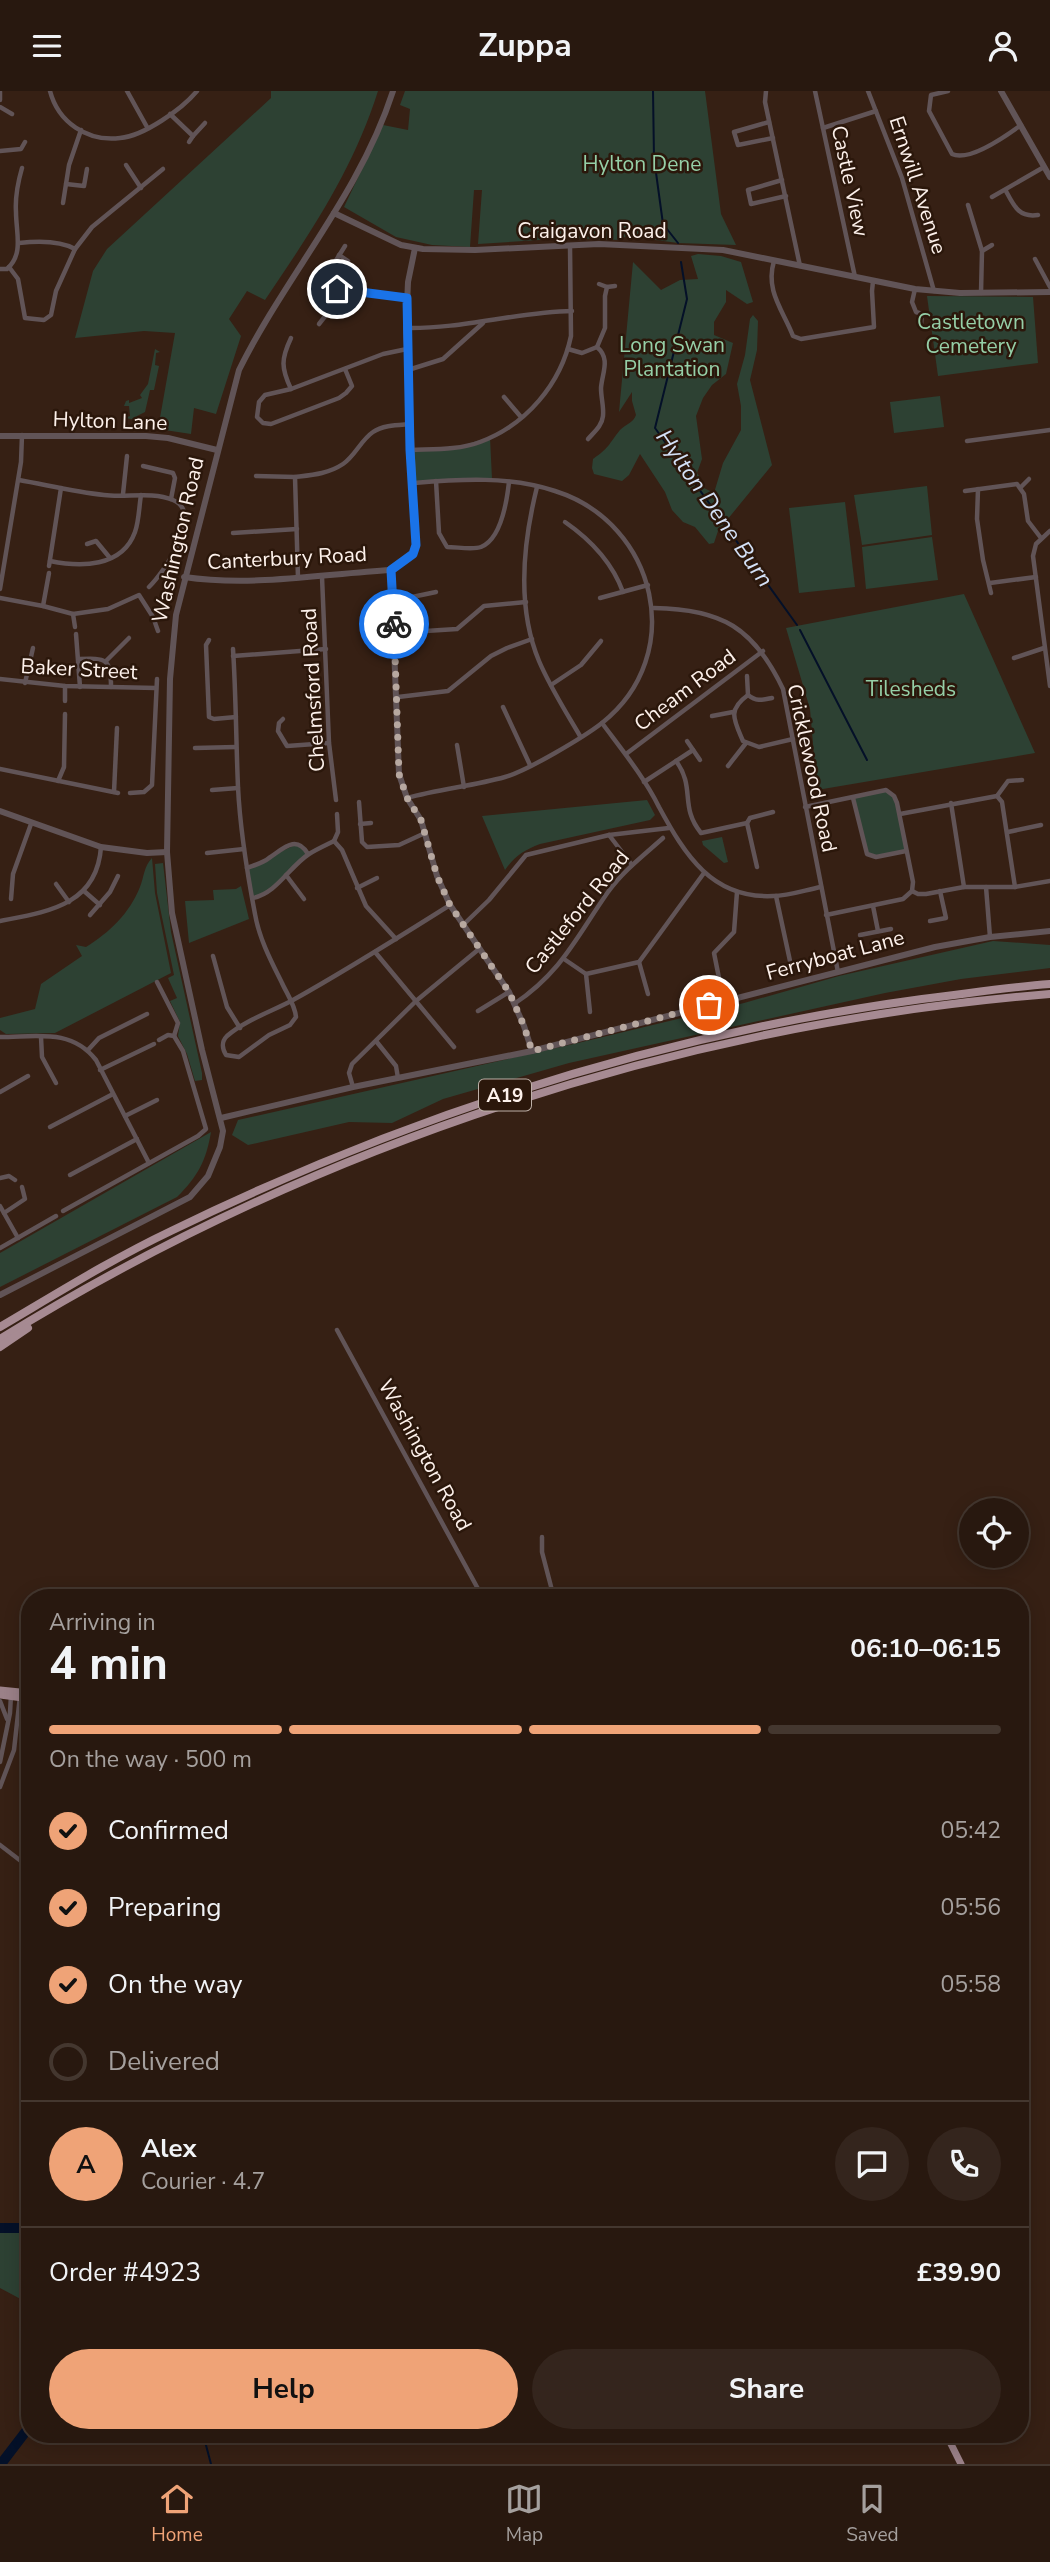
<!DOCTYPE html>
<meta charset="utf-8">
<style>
body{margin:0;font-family:"Nunito Sans",sans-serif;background:#34251d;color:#f1f3f6;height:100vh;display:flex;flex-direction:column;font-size:26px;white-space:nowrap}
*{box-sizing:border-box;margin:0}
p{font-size:23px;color:#a5a09e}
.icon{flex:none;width:38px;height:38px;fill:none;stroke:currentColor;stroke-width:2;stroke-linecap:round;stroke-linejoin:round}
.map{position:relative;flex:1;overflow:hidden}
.sheet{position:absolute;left:21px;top:1498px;width:1008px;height:854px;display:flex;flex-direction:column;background:#28180f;border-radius:28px;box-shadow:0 4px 18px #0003,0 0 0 2px #44372f}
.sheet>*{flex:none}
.controls{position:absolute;left:959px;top:1407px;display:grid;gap:14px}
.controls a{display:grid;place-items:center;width:70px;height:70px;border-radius:50%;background:#28180f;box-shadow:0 4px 18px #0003,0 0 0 2px #44372f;font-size:35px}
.pin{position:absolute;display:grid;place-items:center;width:60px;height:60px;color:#fff;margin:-30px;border:4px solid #fff;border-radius:50%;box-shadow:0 2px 7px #0007}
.courier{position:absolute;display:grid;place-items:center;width:70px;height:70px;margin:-35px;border:5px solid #1a73e8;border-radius:50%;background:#fff;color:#222;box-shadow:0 2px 9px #0007}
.overview em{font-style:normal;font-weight:700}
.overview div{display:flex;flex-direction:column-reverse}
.overview{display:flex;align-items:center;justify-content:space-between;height:119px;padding:0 28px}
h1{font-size:46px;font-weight:700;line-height:52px}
.bar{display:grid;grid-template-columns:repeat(4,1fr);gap:10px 7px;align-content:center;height:84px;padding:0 28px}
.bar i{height:9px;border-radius:5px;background:#44372f}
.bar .on{background:#efa377}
.bar p{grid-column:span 4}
.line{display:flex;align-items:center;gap:18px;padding:0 28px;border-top:2px solid #44372f}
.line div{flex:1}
.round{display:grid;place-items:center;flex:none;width:74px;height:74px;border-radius:37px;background:#34251d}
ol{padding:0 28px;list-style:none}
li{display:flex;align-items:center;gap:21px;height:77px}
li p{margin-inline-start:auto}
li .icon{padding:7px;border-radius:50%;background:#efa377;color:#111;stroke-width:4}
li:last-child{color:#a5a09e}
li i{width:38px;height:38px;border:4px solid #44372f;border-radius:50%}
.cta{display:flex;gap:14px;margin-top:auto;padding:14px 28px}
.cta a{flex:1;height:80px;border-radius:42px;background:#efa377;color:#111;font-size:28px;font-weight:700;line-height:80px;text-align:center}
.cta a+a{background:#34251d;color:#f1f3f6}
header{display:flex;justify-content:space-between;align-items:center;height:91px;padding:0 28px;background:#28180f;font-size:32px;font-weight:700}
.menu{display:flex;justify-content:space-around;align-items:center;height:98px;border-top:2px solid #44372f;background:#28180f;font-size:19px;color:#a5a09e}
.menu a{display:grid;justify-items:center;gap:4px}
.menu .on{color:#efa377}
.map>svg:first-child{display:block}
.green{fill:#2d4133}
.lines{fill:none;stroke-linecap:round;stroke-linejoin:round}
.stream{stroke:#041028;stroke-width:2}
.river{stroke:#041028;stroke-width:10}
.minor{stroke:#615457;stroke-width:4.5}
.tertiary{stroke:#615457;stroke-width:6}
.primary{stroke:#9b8188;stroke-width:7}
.trunk{stroke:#a68a92;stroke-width:8}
.done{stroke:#b7a8a0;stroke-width:7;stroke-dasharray:0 12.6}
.route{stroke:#1a73e8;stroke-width:9}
.labels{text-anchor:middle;stroke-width:5;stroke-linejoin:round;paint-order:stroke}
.shield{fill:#2b170b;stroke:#beb0a8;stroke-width:2}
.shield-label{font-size:19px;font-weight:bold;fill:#fdf1eb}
.park-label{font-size:21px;fill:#95cfa7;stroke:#2b170b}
.street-label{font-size:21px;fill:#fdf1eb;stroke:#2b170b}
.water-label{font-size:23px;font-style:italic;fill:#d4e1f7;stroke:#2b170b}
</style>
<header><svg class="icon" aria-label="menu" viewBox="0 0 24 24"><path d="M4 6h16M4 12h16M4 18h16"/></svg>Zuppa<svg class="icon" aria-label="person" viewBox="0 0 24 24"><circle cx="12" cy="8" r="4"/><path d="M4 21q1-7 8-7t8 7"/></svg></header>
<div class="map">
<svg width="1050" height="2373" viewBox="0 0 1050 2373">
<rect width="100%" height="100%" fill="#362014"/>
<g class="green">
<path d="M 271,0 L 378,0 C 353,79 311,141 265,209 L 247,200 L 229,228 L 241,245 L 216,323 L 194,317 L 191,343 L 158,338 L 175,242 L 144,240 L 75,247 L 93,180 L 107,158 L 271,7 Z"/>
<polygon points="405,0 705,0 721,123 736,154 678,152 626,145 621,149 570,147 478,153 482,99 474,99 470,156 432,154 396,146 344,116 383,34 408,39 410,18 400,14"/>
<path d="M 698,163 L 721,165 L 741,171 L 753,211 L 747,213 L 726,199 L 726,211 L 714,231 L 714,244 L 733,252 L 726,283 L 712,294 L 703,307 L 696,325 L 702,368 L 697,382 L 701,388 L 702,396 L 714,402 L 723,372 L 741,339 L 741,315 L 737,293 L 745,264 L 750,228 L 753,224 L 758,230 L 757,259 L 750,289 L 772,374 L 727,429 L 723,438 L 718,440 L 714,452 L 709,453 L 695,436 L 683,431 L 672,419 L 665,401 L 640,363 L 629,384 L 622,390 L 594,383 L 592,377 L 593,368 C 610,356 608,354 620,339 C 626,333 633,332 636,324 L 632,310 L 632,301 L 619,321 L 633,171 L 661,199 L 680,189 L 698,188 L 691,165 Z"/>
<polygon points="927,205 1033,206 1038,272 938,285"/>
<polygon points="155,258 160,261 156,262 155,274 159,275 154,299 150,299 145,321 137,325 137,329 125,327 130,325 129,315 124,315 126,310 129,309 129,312 142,307 140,304 148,293"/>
<polygon points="940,305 944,336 894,342 890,311"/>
<polygon points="490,346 492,388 413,392 410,359 454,357"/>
<polygon points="927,395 932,444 862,454 854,404"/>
<polygon points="845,411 855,496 799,502 789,417"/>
<polygon points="932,446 938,489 866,498 862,456"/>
<polygon points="964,503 1035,662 817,699 810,618 786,537"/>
<polygon points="886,699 894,705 906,760 869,765 853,707"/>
<path d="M 647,709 L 655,724 L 650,729 L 540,753 C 524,759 515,765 505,779 L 482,725 Z"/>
<polygon points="722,746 728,771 724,772 703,754 702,750"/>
<polygon points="297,753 308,763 271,799 253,807 247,777"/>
<path d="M 152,767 L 155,802 L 171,882 L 55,942 L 6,943 L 0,939 L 0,927 L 35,918 L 41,893 L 82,865 L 76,854 L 86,856 C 110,841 129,823 140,796 C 144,786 144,775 152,767 Z"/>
<polygon points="163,772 171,841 202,982 202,989 195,990 187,963 178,945 180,931 170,910 177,907 168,887 174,884 157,802 155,773"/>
<polygon points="241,795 249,828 189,852 185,810 214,809 213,799 236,798"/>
<polygon points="993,850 1050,854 1050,877 961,888 885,902 569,972 443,1008 392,1032 349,1031 248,1054 232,1044 238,1029 578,952 744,912 839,885"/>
<path d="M 211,1041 C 206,1070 198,1085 177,1106 L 0,1196 L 0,1162 Z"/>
<polygon points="30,2141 30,2213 0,2197 0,2142"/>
</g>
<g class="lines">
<g class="stream">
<polyline points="653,0 654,67 663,133 678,152"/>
<polyline points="681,171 687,208 655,337 797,534"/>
<polyline points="800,539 867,669"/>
<polyline points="203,2343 211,2373"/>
</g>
<g class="river">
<polyline points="0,2137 30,2137"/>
<polyline points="1,2373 30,2335"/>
</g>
<g class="minor">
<path d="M 50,0 C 58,31 87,51 120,47 C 144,45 182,18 197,0"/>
<polyline points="127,0 147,36"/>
<polyline points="766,0 765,11 800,175"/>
<polyline points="815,0 855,186"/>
<polyline points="868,0 902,87 934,200"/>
<path d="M 948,0 L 931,4 L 929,20 L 952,63 C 969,71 1006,45 1021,34"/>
<polyline points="0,1 0,9"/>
<polyline points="0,16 12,23"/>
<polyline points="170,23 193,45 205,32"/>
<polyline points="769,31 734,41 738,54 773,47"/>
<polyline points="823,37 876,20"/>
<polyline points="189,51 193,45"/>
<polyline points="0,60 21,58 25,51"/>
<polyline points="126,74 141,97"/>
<polyline points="782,89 748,99 751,113 786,105"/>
<polyline points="66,93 84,95 87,78"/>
<path d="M 1006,100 C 1014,115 1019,127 1038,124"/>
<polyline points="992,106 1044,76"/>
<polyline points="63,112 69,74 81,39"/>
<polyline points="968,114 982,160 981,202"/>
<path d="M 19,152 C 37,150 59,149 75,158 L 92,136 L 163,78"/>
<polyline points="345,155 325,187 327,195 337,198 407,207"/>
<polyline points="982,160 992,154"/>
<polyline points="339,164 348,170"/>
<polyline points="1035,168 1050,196"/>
<path d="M 774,170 C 765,200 783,219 793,245 L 801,248 L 874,236 L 872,200 L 873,190"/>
<polyline points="9,176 18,188 25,227 44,229 51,224 56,200 75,158"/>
<path d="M 0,178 L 7,178 C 24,163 16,142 16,121 C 15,107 18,91 22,77"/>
<polyline points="599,193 607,196 615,195"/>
<polyline points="915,198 912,211 916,221 922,223 921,233"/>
<polyline points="319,233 330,219 337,198"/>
<path d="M 406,237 C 463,238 516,221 572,220"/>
<polyline points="568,258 582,262 597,256"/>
<polyline points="345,278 352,295 346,302 339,307 271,333 263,332 257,326 259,311 265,304 291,298 383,263 407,258"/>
<polyline points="408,279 443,268 483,232"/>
<path d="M 291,298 C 281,277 281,268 291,247"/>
<polyline points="504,306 521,326"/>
<path d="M 588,348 C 594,341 602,335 603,325 C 604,316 601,307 601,297 C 602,282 611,268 597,256 L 605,237 L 605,205 L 607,196"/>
<polyline points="967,350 1050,339"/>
<path d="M 411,359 C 434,358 459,359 480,351 C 526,334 561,293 571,245 L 570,155"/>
<polyline points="143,375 173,382 175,387 171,408"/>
<polyline points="256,385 295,386"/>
<path d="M 19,389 C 47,394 75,401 104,404 C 126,407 151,400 173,409 C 206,423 163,482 149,496"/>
<path d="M 436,390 L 439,442 L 447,456 C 457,456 473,459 481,456 C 501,448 507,409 509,391"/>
<path d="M 537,396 C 523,452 516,515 539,570 C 550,596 566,621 580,645"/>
<polyline points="1021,396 1029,388"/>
<polyline points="978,398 977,428 983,469 991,502"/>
<polyline points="965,400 1017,393 1024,403 1028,430 1041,447"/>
<polyline points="123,403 127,365"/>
<path d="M 565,431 C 591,449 612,471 623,501"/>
<polyline points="1050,440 1036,453 1033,465 1050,595"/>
<polyline points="233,442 297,438"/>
<polyline points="87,453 96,450 110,467"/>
<path d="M 50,470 C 80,476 122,477 135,441 C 139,430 139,416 141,404"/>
<polyline points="49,475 61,397"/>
<polyline points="322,486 329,652 336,709"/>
<path d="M 298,487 L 295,386 C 312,384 328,383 343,373 C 355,365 361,349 373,341 C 383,334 399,334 410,333"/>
<polyline points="990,492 1036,486"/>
<polyline points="0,498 21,371 22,344"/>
<polyline points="0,507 43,515 73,523 108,518 139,504 153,526 158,540"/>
<polyline points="600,507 648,494"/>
<polyline points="393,510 436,501"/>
<polyline points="43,515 49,482"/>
<path d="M 654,517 C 722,518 754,537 783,598 L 838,881"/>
<polyline points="73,523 75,536"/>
<polyline points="394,542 457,538 484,515 526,511"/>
<polyline points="76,543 80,596"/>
<polyline points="209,549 206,554 209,626 214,628 236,626"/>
<path d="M 233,558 C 236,604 236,650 238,696 C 240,738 247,781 255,823 C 259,847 271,870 282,892 C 287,903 295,914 296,926 L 290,934 L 269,944 L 239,966 L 226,964 C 222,957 221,951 227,945 C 245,929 273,920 293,909 C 347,879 399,846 450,814"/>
<polyline points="233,565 326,558"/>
<polyline points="1014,567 1044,557"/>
<path d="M 79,568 C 106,567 111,567 111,596"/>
<polyline points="106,570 129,547"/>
<path d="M 747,585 L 748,604 C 757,611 762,609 772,607"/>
<polyline points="0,588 65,595 156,597"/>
<polyline points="25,592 33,557"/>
<polyline points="551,594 581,574 601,550"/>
<polyline points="65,595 65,610"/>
<path d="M 748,604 C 727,619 734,629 743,650 L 759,656 L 793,648"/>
<polyline points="398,606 448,600 491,565 507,557 532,548"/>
<polyline points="503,616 530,674"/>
<polyline points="712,625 733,621"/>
<polyline points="283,628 279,632 278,640 287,655 329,652"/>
<path d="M 602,632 C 622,659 644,686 659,716 C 685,764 712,808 773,805 C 789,805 805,799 821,796"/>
<polyline points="687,650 700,669"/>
<polyline points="457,654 464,696"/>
<polyline points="195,657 236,656"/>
<polyline points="626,663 763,560"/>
<path d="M 676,670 C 696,697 679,715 701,742 L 747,732"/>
<polyline points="728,675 746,652"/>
<polyline points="0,678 118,702"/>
<polyline points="58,690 64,676 65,623"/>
<polyline points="644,691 693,659"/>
<polyline points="212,699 238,697"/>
<polyline points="114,701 117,637"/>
<polyline points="130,702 144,701 152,694 157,588"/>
<polyline points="997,705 1008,690 1022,689"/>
<path d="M 407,707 C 439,698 473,695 505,686 C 527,680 584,646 602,632 C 688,564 657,432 555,400 C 509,385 461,388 414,392"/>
<polyline points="853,707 867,763 876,766 906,760"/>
<polyline points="359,711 362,751 367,756 399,754 425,742"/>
<polyline points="951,712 964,796"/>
<polyline points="805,716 886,699 894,705 897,712 913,791 912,800 903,808 826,824"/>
<polyline points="900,723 997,705 1002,711 1015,796"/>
<polyline points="360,733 371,732"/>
<polyline points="1008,741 1041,734"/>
<polyline points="609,744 632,774"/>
<polyline points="334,750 342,759 366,815 396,848"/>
<polyline points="334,750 338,741 337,723"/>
<polyline points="207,762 244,758"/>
<polyline points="757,776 747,732 750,727 773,721"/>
<path d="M 247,777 C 255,774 263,772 269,767 C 283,758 296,743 308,763"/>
<polyline points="286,784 304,808"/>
<polyline points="56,793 69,811"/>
<polyline points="986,796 990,846"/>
<polyline points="357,797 377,787"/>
<polyline points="84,800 100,814"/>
<polyline points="912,800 918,803 926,803 964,796 1015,796 1050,790"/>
<polyline points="776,805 790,870"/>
<path d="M 253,807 C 277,802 289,776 309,763 C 317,758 326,754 334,750"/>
<polyline points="11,808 13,783 31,733"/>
<polyline points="873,815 878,840"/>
<polyline points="90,824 110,801 118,785"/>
<path d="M 0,830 C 46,821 97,815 101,756"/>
<polyline points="930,830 946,827 940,800"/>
<polyline points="463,834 489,809 526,764 609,744 669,737"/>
<polyline points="860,844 891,838"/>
<polyline points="375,861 454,956"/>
<polyline points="213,865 227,916 240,937"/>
<polyline points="564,868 586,883 639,871 704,782"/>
<polyline points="639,871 648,903"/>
<polyline points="586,883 590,921"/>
<polyline points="719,887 714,862 734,841 737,801"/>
<polyline points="157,891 178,932 174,945"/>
<path d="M 514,913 C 562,881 577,845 608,801 C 623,780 644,764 663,747"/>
<polyline points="478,920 509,901"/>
<path d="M 0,946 C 36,946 71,937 96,969 L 149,1072"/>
<polyline points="41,946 42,966 56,992"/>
<polyline points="159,949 168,944 174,945"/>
<polyline points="376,950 396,975 398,987"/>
<polyline points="88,959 99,947 147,923"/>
<polyline points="100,979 154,953"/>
<polyline points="353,996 349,982 352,973 416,910 479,858"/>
<polyline points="0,1001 28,985"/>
<polyline points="125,1025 157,1009"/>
<polyline points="50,1036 113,1003"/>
<polyline points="70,1084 137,1048"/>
<polyline points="0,1087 9,1085 15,1089"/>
<polyline points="0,1115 18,1147"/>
<polyline points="63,1120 198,1045 206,1038 183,960 174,945"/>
<polyline points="4,1122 25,1108 22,1096"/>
<polyline points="0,1157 56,1125"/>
<polyline points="337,1239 483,1507"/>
<polyline points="542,1446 542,1461 554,1507"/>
<polyline points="0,1610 7,1628"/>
<polyline points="0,1671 10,1622 11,1604"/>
<polyline points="0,1696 14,1659 20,1605"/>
<polyline points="0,1754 30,1777"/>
</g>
<g class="tertiary">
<polyline points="1001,0 1050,86"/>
<polyline points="334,122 401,154 423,158 475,159 599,153 723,159 915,198 960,202 1050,201"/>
<polyline points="0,345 146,345 168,347 217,359"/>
<polyline points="391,479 399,683 407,707 421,729 437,785 450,814 509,901 524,935 532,960"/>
<polyline points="391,479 413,463 416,454 406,237 408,191 415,157"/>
<path d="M 184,486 C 253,496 322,483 391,479"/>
<polyline points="0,720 101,756 147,762 167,761"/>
<polyline points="221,1027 353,996 532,960 935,856 990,846 1050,840"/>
<path d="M 0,1204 L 190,1106 L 208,1085 L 220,1056 L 223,1040 L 202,959 L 172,822 L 167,761 L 170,588 L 176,524 L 239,279 C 286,184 360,103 393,0"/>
</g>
<g class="primary">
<polyline points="0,1599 30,1602"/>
<polyline points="0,1604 30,1608"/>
<polyline points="946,2343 961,2373"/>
</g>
<g class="trunk">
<path d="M 0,1236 C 56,1203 112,1168 171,1140 C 407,1025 661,943 922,908 C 965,903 1007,896 1050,893"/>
<path d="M 0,1248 C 315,1053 681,933 1050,903"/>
<polyline points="0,1256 28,1237"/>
</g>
</g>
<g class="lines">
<polyline class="done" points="394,533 399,683 407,707 421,729 437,785 450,814 509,901 524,935 532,960 709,914"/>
<polyline class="route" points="337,198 407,207 410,359 416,454 413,463 391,479 394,533"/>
</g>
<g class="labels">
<rect class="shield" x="479" y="988.5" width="52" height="31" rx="5"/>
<g class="shield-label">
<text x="505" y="1011">A19</text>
</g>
<g class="park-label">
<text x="642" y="80">Hylton Dene</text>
<text x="971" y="238">Castletown<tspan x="971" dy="24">Cemetery</tspan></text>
<text x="672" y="261">Long Swan<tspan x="672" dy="24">Plantation</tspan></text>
<text x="911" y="605">Tilesheds</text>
</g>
<g class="street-label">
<text transform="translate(850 90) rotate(78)" y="7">Castle View</text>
<text transform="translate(918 94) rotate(72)" y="7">Ernwill Avenue</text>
<text x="592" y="147">Craigavon Road</text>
<text transform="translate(110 330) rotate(2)" y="7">Hylton Lane</text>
<text transform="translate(178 449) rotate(-77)" y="7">Washington Road</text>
<text transform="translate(287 467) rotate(-3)" y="7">Canterbury Road</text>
<text transform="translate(79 578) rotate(3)" y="7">Baker Street</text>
<text transform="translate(313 599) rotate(-93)" y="7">Chelmsford Road</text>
<text transform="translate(685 599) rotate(-37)" y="7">Cheam Road</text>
<text transform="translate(812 677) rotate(78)" y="7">Cricklewood Road</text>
<text transform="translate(577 821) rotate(-51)" y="7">Castleford Road</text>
<text transform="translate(835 864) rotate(-15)" y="7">Ferryboat Lane</text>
<text transform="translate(425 1364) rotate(61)" y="7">Washington Road</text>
</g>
<g class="water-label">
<text transform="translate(715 417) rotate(55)" y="8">Hylton Dene Burn</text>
</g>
</g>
</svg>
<div class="controls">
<a><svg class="icon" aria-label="locate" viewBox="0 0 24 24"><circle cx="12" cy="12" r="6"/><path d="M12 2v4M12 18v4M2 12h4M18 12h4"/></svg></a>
</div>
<div class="pin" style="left:709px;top:914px;background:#ea580c"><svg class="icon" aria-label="bag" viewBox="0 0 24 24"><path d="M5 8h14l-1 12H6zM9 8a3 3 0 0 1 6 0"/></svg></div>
<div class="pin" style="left:337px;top:198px;background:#1f2937"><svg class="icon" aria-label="home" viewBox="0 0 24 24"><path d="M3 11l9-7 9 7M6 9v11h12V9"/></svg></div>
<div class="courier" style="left:394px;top:533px"><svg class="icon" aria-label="bike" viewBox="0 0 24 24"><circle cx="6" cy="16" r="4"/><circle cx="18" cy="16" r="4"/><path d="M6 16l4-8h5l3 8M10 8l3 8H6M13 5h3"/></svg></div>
<section class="sheet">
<div class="overview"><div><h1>4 min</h1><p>Arriving in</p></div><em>06:10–06:15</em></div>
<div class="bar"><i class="on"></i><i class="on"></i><i class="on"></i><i></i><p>On the way · 500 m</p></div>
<ol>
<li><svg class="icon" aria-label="check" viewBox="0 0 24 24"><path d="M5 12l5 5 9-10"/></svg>Confirmed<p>05:42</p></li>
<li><svg class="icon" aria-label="check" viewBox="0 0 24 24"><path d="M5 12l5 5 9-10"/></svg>Preparing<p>05:56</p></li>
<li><svg class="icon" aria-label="check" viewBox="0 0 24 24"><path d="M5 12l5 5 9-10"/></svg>On the way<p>05:58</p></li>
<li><i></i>Delivered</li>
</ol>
<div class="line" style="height:126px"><b class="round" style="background:#efa377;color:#111">A</b><div><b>Alex</b><p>Courier · 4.7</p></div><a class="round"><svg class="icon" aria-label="chat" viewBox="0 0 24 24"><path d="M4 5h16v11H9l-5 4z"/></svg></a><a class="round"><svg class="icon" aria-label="phone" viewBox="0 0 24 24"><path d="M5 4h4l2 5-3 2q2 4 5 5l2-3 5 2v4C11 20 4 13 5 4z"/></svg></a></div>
<div class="line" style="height:91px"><div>Order #4923</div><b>£39.90</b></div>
<div class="cta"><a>Help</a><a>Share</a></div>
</section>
</div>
<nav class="menu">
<a class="on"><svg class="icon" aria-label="home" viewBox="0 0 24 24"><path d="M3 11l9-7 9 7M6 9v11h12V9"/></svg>Home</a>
<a><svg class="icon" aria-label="map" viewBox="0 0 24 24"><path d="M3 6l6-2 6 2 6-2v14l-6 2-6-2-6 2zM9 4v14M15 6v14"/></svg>Map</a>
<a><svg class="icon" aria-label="saved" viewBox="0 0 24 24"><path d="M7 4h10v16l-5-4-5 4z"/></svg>Saved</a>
</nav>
